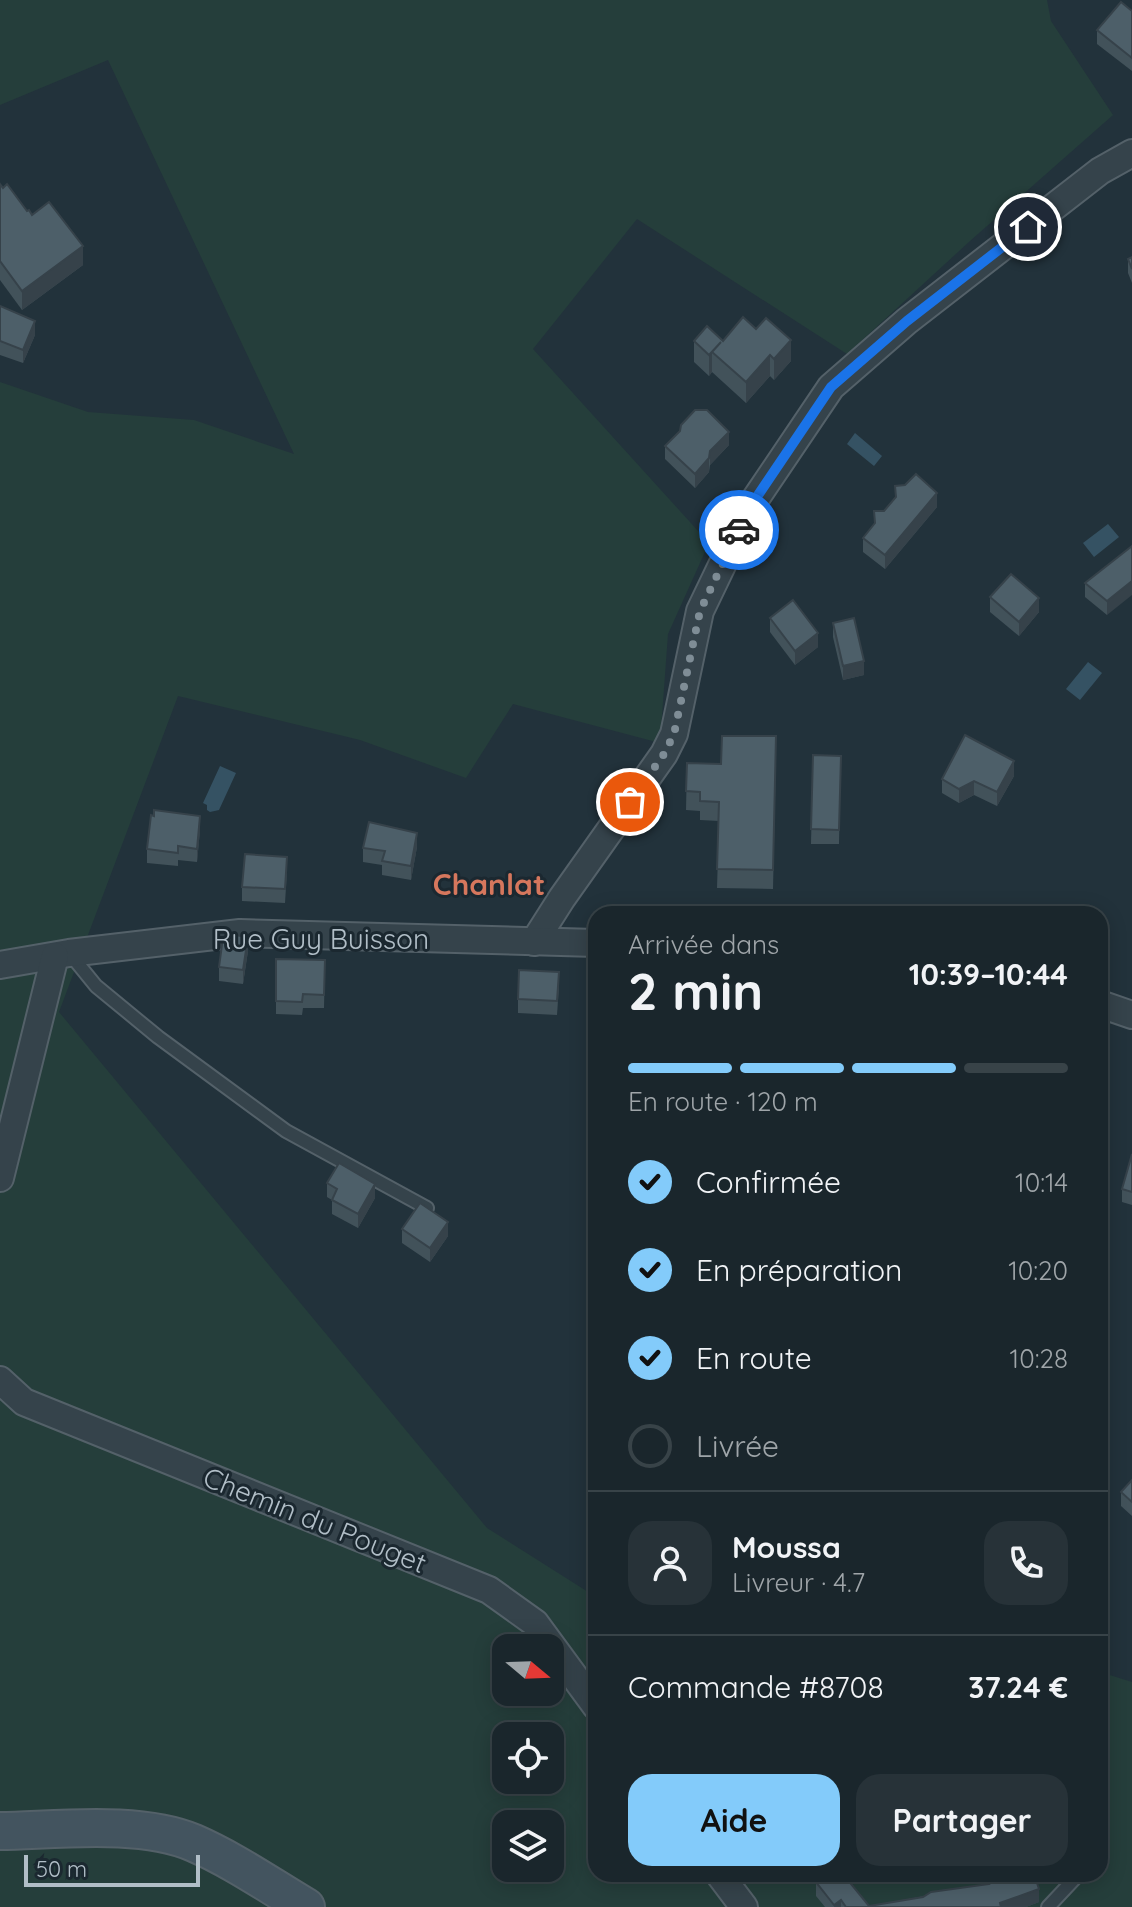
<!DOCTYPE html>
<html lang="fr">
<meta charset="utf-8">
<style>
body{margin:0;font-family:Quicksand,sans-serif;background:#273238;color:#f1f3f6;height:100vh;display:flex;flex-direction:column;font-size:30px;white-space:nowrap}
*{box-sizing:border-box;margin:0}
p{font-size:26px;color:#9fa5a9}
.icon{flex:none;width:44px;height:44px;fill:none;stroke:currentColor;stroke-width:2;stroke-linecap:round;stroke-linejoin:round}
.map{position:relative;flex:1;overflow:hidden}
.drawer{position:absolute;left:588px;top:906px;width:520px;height:976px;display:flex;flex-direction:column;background:#1a262c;border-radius:24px;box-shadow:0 4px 20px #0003,0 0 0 2px #384348}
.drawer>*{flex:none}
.needle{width:52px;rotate:109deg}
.controls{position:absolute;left:492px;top:1634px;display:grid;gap:16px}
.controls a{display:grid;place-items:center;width:72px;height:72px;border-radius:16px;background:#1a262c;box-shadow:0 4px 20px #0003,0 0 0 2px #384348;font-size:40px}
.scale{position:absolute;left:24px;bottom:20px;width:176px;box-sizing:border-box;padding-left:8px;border:4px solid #b1bec7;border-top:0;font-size:22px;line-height:28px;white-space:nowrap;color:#b1bec7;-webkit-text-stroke:6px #1b2830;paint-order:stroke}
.pin{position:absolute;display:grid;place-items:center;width:68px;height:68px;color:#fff;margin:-34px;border:4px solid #fff;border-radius:50%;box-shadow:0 2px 8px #0007}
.courier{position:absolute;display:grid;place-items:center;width:80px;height:80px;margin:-40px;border:6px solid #1a73e8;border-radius:50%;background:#fff;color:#222;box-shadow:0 2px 10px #0007}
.summary em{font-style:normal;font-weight:700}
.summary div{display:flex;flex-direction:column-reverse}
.summary{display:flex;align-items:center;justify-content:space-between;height:136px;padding:0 40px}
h1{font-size:52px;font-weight:700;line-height:60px}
.bar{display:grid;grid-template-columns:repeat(4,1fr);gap:12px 8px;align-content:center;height:96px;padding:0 40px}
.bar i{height:10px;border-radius:6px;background:#384348}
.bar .selected{background:#83cbfa}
.bar p{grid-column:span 4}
.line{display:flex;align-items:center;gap:20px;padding:0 40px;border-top:2px solid #384348}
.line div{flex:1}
.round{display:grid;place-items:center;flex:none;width:84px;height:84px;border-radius:24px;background:#273238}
ol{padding:0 40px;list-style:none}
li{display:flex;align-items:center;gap:24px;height:88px}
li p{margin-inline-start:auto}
li .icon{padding:8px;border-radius:50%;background:#83cbfa;color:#111;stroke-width:4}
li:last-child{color:#9fa5a9}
li i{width:44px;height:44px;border:4px solid #384348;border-radius:50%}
.primary-button{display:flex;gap:16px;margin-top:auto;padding:16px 40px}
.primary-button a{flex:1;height:92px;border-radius:24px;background:#83cbfa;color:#111;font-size:32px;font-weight:700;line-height:92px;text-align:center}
.primary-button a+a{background:#273238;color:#f1f3f6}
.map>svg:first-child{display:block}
.green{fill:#253e3b;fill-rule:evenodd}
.water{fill:#355263}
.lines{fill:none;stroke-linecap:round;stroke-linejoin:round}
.service-casing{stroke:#546169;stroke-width:16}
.minor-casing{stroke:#546169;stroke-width:30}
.secondary-casing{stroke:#546169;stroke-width:40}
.service{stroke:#35434b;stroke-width:12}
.minor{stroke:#35434b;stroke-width:26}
.secondary{stroke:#43545f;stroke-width:36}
.wall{fill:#42525a}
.shaded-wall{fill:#36424a}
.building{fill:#4d5f69;stroke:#36424a;stroke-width:2}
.done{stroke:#7f8d96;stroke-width:8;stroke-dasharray:0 14.4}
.route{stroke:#1a73e8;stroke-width:10}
.labels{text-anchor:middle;stroke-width:6;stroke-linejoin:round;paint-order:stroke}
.street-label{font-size:28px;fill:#b1bec7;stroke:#1b2830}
.neighbourhood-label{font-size:30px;font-weight:bold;fill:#d6775d;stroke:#1b2830}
</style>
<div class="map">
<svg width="1132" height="1907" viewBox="0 0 1132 1907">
<rect width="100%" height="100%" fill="#22323b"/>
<path class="green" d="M 0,0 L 1047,0 L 1051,21 L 1113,115 L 970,241 L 847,354 L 637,219 L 533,349 L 709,543 L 668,634 L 660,743 L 513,704 L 466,778 L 360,740 L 178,696 L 59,1012 L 487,1528 L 596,1597 L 596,1874 L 1100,1874 L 1100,1672 L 1132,1682 L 1132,1907 L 0,1907 L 0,382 L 88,412 L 194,420 L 294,454 L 108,60 L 0,105 ZM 506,1648 L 550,1648 L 550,1692 L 506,1692 ZM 506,1736 L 550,1736 L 550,1780 L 506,1780 ZM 506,1824 L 550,1824 L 550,1868 L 506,1868 Z"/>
<g class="water">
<polygon points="855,433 882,456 874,466 847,444"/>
<polygon points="1108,524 1119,537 1094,557 1083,543"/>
<polygon points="1088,662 1102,673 1080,700 1066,689"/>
<polygon points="220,766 236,773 219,810 210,812 207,810 207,805 203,803"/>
</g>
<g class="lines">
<defs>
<g id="service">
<polyline points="70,954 96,986 158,1037 286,1131 427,1208"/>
<polyline points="1048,1907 1079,1874"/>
</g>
<g id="minor">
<polyline points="534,942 562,898 664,754 674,734 700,611 750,507 831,387 907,321 1100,171 1132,153"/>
<polyline points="0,965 69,953 240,933 596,943"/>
<polyline points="1100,1004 1132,1015"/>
<polyline points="0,1178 55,956"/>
<polyline points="0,1380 24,1402 489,1590 535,1623 596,1706"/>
<polyline points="719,1874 744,1907"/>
</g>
<path id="secondary" d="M 0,1831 C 58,1830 140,1820 194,1843 C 233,1860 269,1885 306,1907"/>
</defs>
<use href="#service" class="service-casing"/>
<use href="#minor" class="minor-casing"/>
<use href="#secondary" class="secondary-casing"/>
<use href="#service" class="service"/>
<use href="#minor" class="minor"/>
<use href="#secondary" class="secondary"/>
</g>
<g class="wall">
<polygon points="1132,11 1132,71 1097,44 1097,30"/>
<polygon points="0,184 83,265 22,310 0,280"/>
<polygon points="1132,257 1132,283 1128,273 1128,259"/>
<polygon points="0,306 35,335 23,363 0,355"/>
<polygon points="694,341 723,341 791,361 774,380 770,376 746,403 712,372 709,376 694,362"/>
<polygon points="729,445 710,465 709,472 695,488 665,459 665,446"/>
<polygon points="895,486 937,507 885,569 863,552 863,538 895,498"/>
<polygon points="1132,546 1107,615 1085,597 1085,583"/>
<polygon points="990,597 1039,612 1019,636 990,612"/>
<polygon points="770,618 818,647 795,665 770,632"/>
<polygon points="833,623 864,675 843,680 833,637"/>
<polygon points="776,755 773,889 717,888 719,821 700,820 700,811 686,810 687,763 721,764"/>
<polygon points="813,755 841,756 839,844 811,844"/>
<polygon points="1014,776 997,806 974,795 959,803 942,793 942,779"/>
<polygon points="200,830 197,862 178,860 178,866 147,863 147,849"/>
<polygon points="417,847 411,880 382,875 382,865 363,862 363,848"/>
<polygon points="287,871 285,903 242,901 242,887"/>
<polygon points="248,951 243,984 219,981 219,967"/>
<polygon points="276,959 325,960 324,1008 303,1008 302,1015 276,1014"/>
<polygon points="559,986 557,1015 518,1013 518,999"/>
<polygon points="1132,1154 1132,1205 1122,1202 1122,1189"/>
<polygon points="327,1183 375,1198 358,1228 332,1214 332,1200 327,1197"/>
<polygon points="402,1229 448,1236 430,1262 402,1243"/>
<polygon points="1132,1480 1132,1516 1121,1506 1121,1492"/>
<polygon points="986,1879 1039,1902 1026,1907 825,1907 816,1896 816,1882 869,1906 986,1885"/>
</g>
<g class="shaded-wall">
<polygon points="83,246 83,265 22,310 22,291"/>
<polygon points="35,321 35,335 23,363 23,350"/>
<polygon points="791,340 791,361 774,380 774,359"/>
<polygon points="721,342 712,352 712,372 709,376 709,355"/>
<polygon points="770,355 770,376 746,403 746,382"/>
<polygon points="729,432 729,445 710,465 710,451"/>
<polygon points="709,458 709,472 695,488 695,474"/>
<polygon points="937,493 937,507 885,569 885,555"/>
<polygon points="1132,581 1132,595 1107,615 1107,601"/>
<polygon points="1039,598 1039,612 1019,636 1019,622"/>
<polygon points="818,633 818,647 795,665 795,651"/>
<polygon points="864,661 864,675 843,680 843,666"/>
<polygon points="1014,761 1014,776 997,806 997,792"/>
<polygon points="974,781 974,795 959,803 959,789"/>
<polygon points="200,816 200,830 197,862 197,849"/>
<polygon points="417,833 417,847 411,880 411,866"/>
<polygon points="248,937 248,951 243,984 243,970"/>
<polygon points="375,1184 375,1198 358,1228 358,1214"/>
<polygon points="448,1222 448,1236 430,1262 430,1248"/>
<polygon points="1039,1889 1039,1902 1026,1907 1000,1907 1000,1903"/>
<polygon points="841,1900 841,1907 834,1907 834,1905"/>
</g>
<g class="building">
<polygon points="1121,2 1132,11 1132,58 1097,30"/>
<polygon points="0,184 3,188 7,184 27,211 29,210 32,215 49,202 83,246 22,291 0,261"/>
<polygon points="1132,257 1132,269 1128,259"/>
<polygon points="0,306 35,321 23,350 0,341"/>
<polygon points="743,317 756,329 766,318 791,340 774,359 770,355 746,382 712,352 721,342 709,355 694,341 707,326 723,341"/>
<polygon points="695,410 707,410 729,432 710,451 709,458 695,474 665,446 680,431 681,425"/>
<polygon points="916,474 937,493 885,555 863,538 875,523 874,511 884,511 896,497 895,486 905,485"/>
<polygon points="1132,546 1132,581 1107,601 1085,583"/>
<polygon points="1011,574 1039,598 1019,622 990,597"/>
<polygon points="793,600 818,633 795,651 770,618"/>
<polygon points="854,618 864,661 843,666 833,623"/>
<polygon points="965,735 1014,761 997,792 974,781 959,789 942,779"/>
<polygon points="722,736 776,736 773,870 717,869 719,802 700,801 700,792 686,791 687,763 721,764"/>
<polygon points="813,755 841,756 839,830 811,829"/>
<polygon points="154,810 200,816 197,849 178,846 178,853 147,849 151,815 154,816"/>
<polygon points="369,822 417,833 411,866 382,861 385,851 363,848"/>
<polygon points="245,854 287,857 285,889 242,887"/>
<polygon points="235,935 248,937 243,970 219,967 223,937"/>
<polygon points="276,959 325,960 324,995 303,994 302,1002 276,1001"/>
<polygon points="519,970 559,972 557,1001 518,999"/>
<polygon points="1132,1154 1132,1192 1122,1189"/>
<polygon points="339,1163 375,1184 358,1214 332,1200 337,1189 327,1183"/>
<polygon points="420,1203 448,1222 430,1248 402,1229"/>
<polygon points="1132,1480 1132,1502 1121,1492"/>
<polygon points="825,1874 843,1874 869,1906 923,1897 931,1892 989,1884 986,1879 1000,1874 1034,1874 1039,1889 1000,1903 1001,1907 846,1907 841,1900 834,1905 816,1882"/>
</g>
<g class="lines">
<polyline class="done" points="630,802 664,754 674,734 700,611 739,530"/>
<polyline class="route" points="739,530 750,507 831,387 907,321 1028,227"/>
</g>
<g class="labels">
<g class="street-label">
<text x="321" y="949">Rue Guy Buisson</text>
<text transform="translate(315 1520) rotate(22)" y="10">Chemin du Pouget</text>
</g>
<g class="neighbourhood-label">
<text x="489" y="895">Chanlat</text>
</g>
</g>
</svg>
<div class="controls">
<a><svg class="needle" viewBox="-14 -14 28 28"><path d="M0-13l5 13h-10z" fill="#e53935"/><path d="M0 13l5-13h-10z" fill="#9fa5a9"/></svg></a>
<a><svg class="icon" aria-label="locate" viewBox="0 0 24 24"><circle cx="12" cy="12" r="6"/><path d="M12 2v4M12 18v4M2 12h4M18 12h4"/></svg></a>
<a><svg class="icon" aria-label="layers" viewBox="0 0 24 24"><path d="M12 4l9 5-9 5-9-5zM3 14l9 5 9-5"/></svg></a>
</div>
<div class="scale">50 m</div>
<div class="pin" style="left:630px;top:802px;background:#ea580c"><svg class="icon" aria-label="bag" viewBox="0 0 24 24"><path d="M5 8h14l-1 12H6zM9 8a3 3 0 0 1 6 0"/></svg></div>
<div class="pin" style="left:1028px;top:227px;background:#1f2937"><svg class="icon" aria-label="home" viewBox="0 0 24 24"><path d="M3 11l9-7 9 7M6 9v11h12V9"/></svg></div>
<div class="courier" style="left:739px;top:530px"><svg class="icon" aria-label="car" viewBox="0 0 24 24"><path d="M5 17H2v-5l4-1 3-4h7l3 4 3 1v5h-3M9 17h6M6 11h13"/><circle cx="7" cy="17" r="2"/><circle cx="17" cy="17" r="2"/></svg></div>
<section class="drawer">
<div class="summary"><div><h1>2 min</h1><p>Arrivée dans</p></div><em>10:39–10:44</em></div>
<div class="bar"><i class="selected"></i><i class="selected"></i><i class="selected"></i><i></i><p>En route · 120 m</p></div>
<ol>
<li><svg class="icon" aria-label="check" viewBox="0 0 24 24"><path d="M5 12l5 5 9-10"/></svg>Confirmée<p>10:14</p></li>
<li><svg class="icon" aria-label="check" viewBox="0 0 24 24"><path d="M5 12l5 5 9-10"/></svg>En préparation<p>10:20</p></li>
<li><svg class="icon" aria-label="check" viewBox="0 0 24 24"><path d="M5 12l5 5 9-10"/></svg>En route<p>10:28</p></li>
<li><i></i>Livrée</li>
</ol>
<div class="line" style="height:144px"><a class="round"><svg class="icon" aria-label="person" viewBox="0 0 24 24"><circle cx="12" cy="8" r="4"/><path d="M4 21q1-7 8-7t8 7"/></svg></a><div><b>Moussa</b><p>Livreur · 4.7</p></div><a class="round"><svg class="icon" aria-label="phone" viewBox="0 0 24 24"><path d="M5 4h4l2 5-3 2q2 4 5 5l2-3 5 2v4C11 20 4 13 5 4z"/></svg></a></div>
<div class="line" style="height:104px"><div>Commande #8708</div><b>37.24 €</b></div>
<div class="primary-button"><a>Aide</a><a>Partager</a></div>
</section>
</div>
